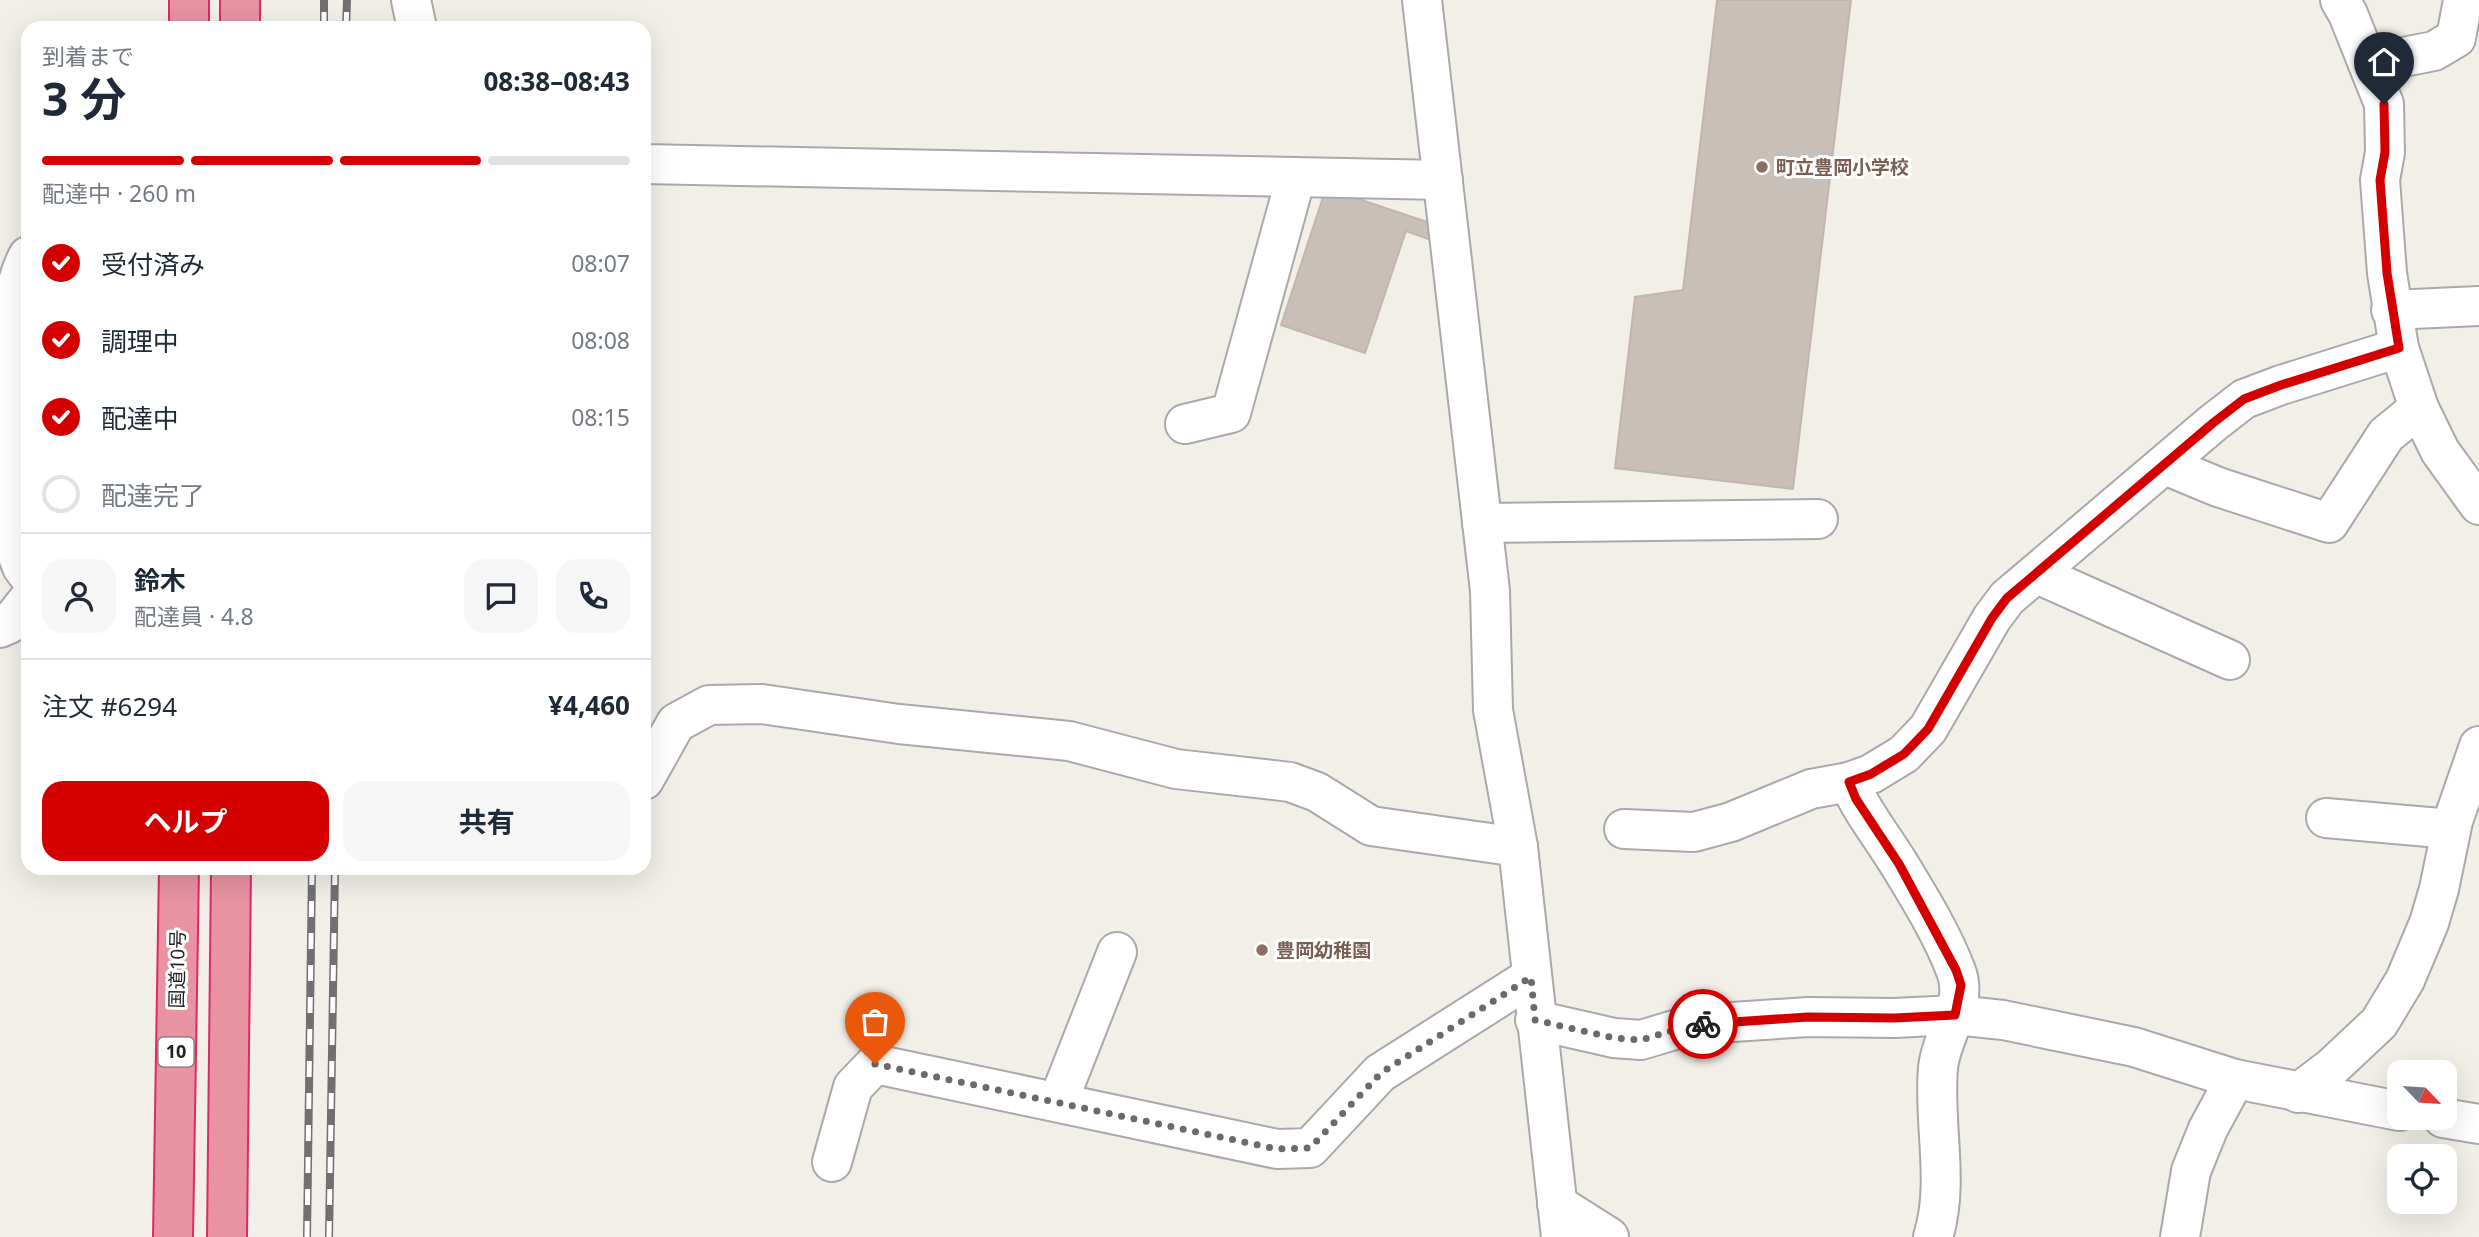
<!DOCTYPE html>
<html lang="ja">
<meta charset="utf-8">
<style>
body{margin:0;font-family:"Noto Sans","Noto Sans JP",sans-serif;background:#f6f6f7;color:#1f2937;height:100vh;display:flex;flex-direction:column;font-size:26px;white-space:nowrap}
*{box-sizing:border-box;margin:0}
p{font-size:23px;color:#747a83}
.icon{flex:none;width:38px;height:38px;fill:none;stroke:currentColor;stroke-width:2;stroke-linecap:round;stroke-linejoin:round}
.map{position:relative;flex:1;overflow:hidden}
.details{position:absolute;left:21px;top:21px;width:630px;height:854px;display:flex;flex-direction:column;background:#fff;border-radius:21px;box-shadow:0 7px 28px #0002}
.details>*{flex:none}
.needle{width:46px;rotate:115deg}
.tools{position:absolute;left:2387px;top:1060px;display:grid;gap:14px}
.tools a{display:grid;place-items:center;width:70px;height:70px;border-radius:14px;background:#fff;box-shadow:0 7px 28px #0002;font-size:35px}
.pin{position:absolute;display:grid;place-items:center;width:60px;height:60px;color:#fff;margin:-72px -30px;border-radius:50% 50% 50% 0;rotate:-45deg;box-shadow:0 0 7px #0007}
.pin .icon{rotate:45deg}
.courier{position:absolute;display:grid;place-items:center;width:70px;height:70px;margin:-35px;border:5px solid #d40000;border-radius:50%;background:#fff;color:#222;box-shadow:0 2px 9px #0007}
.summary em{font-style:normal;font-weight:700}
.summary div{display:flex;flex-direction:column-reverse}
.summary{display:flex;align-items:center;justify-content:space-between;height:119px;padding:0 21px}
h1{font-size:46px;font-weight:700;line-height:52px}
.bar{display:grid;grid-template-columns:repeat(4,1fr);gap:10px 7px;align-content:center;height:84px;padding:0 21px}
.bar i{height:9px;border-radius:5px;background:#e0e1e3}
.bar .on{background:#d40000}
.bar p{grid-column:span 4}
.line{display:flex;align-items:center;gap:18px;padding:0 21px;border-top:2px solid #e0e1e3}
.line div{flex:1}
.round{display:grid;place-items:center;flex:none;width:74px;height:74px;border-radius:21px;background:#f6f6f7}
ol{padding:0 21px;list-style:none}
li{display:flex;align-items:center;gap:21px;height:77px}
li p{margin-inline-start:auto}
li .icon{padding:7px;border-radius:50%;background:#d40000;color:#fff;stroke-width:4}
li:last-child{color:#747a83}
li i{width:38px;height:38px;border:4px solid #e0e1e3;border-radius:50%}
.button{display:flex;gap:14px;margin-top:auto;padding:14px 21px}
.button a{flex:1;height:80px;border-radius:21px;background:#d40000;color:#fff;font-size:28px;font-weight:700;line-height:80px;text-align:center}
.button a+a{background:#f6f6f7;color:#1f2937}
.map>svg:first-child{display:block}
.building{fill:#c7bfb8;stroke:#c4b6ab;stroke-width:2}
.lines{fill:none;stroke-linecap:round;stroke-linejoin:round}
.minor-casing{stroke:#a9a9a9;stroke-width:42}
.highway-casing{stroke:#dc2a67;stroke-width:42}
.minor{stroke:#fff;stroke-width:38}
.highway{stroke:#e892a2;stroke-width:38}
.rail-casing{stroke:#707070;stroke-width:8}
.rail{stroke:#fff;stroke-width:5;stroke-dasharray:16;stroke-linecap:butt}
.done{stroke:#6b6a68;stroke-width:7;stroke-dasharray:0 12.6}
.route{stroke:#d40000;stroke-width:9}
.education-dot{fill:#8d6e63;stroke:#fff;stroke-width:2.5}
.labels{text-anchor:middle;stroke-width:6;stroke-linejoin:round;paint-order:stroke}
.shield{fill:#fff;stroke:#646464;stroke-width:2}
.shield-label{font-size:18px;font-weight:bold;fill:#222}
.education-label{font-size:19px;font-weight:bold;fill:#785e54;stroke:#fff;text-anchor:start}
.street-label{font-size:19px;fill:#222;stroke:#fff}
</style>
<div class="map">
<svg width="2479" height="1237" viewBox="0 0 2479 1237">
<rect width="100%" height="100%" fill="#f2efe9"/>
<g class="building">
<polygon points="1717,0 1851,0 1793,489 1615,468 1635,297 1683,290"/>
<polygon points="1326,188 1436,225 1431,240 1406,231 1365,353 1281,325"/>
</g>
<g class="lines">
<defs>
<g id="minor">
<polyline points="411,0 417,28"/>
<polyline points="1422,0 1490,591 1493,710 1518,847 1561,1237"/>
<polyline points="2340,0 2348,14 2384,104 2385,152 2380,180 2387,273 2399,348 2419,408 2440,451 2479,505"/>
<polyline points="2368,64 2434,51 2456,38 2463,0"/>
<polyline points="644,164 1443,180"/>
<path d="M 28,256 C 18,275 14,294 12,315 L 13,543 L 22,567 L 28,575"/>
<polyline points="2391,310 2479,306"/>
<polyline points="1185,424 1231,413 1296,177"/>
<polyline points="2165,465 2218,487 2329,523 2386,435 2419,408"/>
<polyline points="1482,523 1818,519"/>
<polyline points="2037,574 2230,660"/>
<polyline points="0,628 9,624 28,600"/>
<polyline points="644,780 676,723 709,705 762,704 899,724 1069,741 1176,769 1290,782 1317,792 1371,826 1518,847"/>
<path d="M 1849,782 C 1861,811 1882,836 1899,864 C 1919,897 1942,934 1956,971 C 1969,1004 1941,1035 1938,1068 C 1933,1123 1950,1183 1933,1237"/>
<polyline points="2326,818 2451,829"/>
<polyline points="1624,829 1694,832 1731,822 1811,789 1849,782 1871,774 1904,754 1928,729 1992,618 2007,598 2213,423 2244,399 2281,385 2399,348"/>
<polyline points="1535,1020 1614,1038 1641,1040 1681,1028 1702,1024 1808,1017 1894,1018 1955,1015 2003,1020 2134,1047 2235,1079 2399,1111"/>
<polyline points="2298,1093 2331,1068 2379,1023 2405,980 2429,923 2439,889 2453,821 2479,746"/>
<polyline points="1058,1102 1117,952"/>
<polyline points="2443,1118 2479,1124"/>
<polyline points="832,1162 853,1087 875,1064 1277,1149 1310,1148 1380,1073 1531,977"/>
<polyline points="1557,1204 1609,1237"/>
<polyline points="2180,1237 2191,1171 2208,1129 2235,1079"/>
</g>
<g id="highway">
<polyline points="189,28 189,0"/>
<polyline points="240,28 240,0"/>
<polyline points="173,1237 179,868"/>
<polyline points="227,1237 231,868"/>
</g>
</defs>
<use href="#minor" class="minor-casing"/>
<use href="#highway" class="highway-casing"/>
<use href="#minor" class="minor"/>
<use href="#highway" class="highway"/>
<defs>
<g id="rail">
<polyline points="324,28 324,0"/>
<polyline points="346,28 347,0"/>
<polyline points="307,1237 312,868"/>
<polyline points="329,1237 335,868"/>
</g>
</defs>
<use href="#rail" class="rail-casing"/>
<use href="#rail" class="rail"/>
</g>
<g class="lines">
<polyline class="done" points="875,1064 1277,1149 1310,1148 1381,1073 1531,977 1535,1020 1614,1038 1641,1040 1681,1028 1703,1024"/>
<polyline class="route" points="1703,1024 1808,1017 1894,1018 1955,1015 1961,985 1956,970 1899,864 1856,799 1849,782 1871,774 1904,754 1928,729 1992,618 2007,598 2213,423 2244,399 2281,385 2399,348 2387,273 2380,180 2385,152 2384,104"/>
</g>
<g class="education-dot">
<circle cx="1762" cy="167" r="7"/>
<circle cx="1262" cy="950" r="7"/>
</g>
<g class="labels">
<rect class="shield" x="158.5" y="1037.5" width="35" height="29" rx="5"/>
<g class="shield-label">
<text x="176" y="1058">10</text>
</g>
<g class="education-label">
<text x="1776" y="174">町立豊岡小学校</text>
<text x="1276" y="957">豊岡幼稚園</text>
</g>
<g class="street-label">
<text transform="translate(177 969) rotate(-89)" y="7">国道10号</text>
</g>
</g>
</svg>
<div class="tools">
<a><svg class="needle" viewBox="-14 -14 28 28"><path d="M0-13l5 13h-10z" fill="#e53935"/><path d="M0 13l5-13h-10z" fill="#747a83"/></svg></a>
<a><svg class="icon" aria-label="locate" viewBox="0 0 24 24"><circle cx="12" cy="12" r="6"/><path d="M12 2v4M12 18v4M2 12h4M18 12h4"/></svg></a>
</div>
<div class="pin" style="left:875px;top:1064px;background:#ea580c"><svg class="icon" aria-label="bag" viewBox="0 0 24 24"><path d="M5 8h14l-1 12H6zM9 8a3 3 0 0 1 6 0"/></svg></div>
<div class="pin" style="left:2384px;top:104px;background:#1f2937"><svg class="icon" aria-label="home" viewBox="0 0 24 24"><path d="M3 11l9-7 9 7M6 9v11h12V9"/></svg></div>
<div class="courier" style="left:1703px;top:1024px"><svg class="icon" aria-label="bike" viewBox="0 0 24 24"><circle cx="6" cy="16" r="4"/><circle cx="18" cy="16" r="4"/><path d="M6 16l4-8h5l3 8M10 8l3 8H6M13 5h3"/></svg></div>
<section class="details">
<div class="summary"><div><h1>3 分</h1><p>到着まで</p></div><em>08:38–08:43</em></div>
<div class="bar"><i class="on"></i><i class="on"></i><i class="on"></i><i></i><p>配達中 · 260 m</p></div>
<ol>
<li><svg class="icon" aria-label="check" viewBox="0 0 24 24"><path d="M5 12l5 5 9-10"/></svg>受付済み<p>08:07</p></li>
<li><svg class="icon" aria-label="check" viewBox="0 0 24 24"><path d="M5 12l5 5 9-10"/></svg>調理中<p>08:08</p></li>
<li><svg class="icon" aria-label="check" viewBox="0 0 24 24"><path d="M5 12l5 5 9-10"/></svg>配達中<p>08:15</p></li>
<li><i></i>配達完了</li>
</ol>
<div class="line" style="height:126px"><a class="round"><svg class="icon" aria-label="person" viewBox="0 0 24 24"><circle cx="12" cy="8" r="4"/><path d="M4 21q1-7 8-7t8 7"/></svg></a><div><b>鈴木</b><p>配達員 · 4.8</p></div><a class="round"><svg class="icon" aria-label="chat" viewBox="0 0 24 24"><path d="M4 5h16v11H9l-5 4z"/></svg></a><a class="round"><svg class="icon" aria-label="phone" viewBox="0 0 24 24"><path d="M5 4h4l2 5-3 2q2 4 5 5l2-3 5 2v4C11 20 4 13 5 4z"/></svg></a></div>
<div class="line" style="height:91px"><div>注文 #6294</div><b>¥4,460</b></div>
<div class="button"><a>ヘルプ</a><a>共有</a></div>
</section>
</div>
